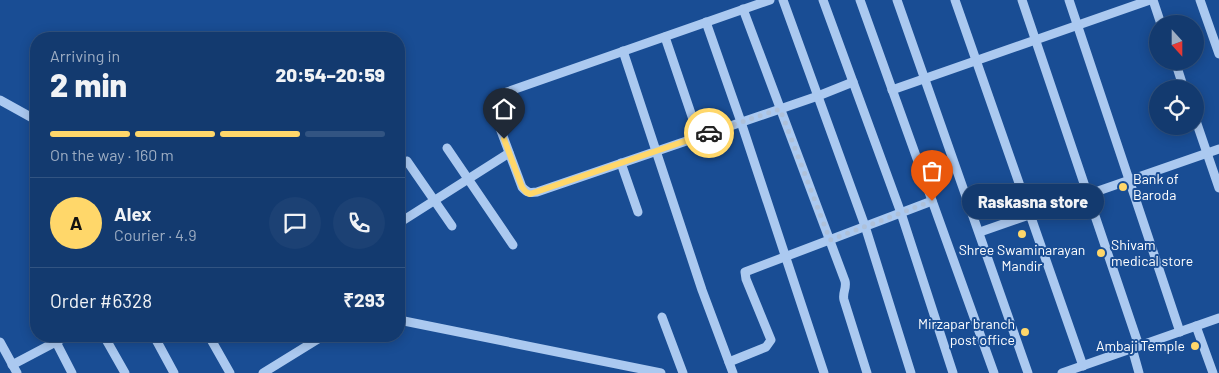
<!DOCTYPE html>
<meta charset="utf-8">
<style>
body{margin:0;font-family:Barlow,sans-serif;background:#1c4174;color:#f1f3f6;height:100vh;display:flex;flex-direction:column;font-size:19px;white-space:nowrap}
*{box-sizing:border-box;margin:0}
p{font-size:16px;color:#9dadc3}
.icon{flex:none;width:28px;height:28px;fill:none;stroke:currentColor;stroke-width:2;stroke-linecap:round;stroke-linejoin:round}
.map{position:relative;flex:1;overflow:hidden}
.drawer{position:absolute;left:30px;top:32px;width:375px;height:310px;display:flex;flex-direction:column;background:#133a6f;border-radius:20px;box-shadow:0 2px 12px #0003,0 0 0 1px #325482}
.drawer>*{flex:none}
.needle{width:32px;rotate:159deg}
.fabs{position:absolute;left:1149px;top:15px;display:grid;gap:10px}
.fabs a{display:grid;place-items:center;width:55px;height:55px;border-radius:50%;background:#133a6f;box-shadow:0 2px 12px #0003,0 0 0 1px #325482;font-size:25px}
.pin{position:absolute;display:grid;place-items:center;width:42px;height:42px;color:#fff;margin:-51px -21px;border-radius:50% 50% 50% 0;rotate:-45deg;box-shadow:0 0 5px #0007}
.pin .icon{rotate:45deg}
.courier{position:absolute;display:grid;place-items:center;width:50px;height:50px;margin:-25px;border:4px solid #ffd76a;border-radius:50%;background:#fff;color:#222;box-shadow:0 1px 6px #0007}
.bubble{position:absolute;height:35px;border-radius:18px;background:#133a6f;box-shadow:0 2px 12px #0003,0 0 0 1px #325482;font-size:16px;font-weight:800;line-height:35px;text-align:center}
.headline em{font-style:normal;font-weight:800}
.headline div{display:flex;flex-direction:column-reverse}
.headline{display:flex;align-items:center;justify-content:space-between;height:85px;padding:0 20px}
h1{font-size:32px;font-weight:800;line-height:38px}
.bar{display:grid;grid-template-columns:repeat(4,1fr);gap:8px 5px;align-content:center;height:60px;padding:0 20px}
.bar i{height:6px;border-radius:4px;background:#325482}
.bar .current{background:#ffd76a}
.bar p{grid-column:span 4}
.line{display:flex;align-items:center;gap:12px;padding:0 20px;border-top:1px solid #325482}
.line div{flex:1}
.round{display:grid;place-items:center;flex:none;width:52px;height:52px;border-radius:26px;background:#1c4174}
.map>svg:first-child{display:block}
.lines{fill:none;stroke-linecap:round;stroke-linejoin:round}
.minor{stroke:#abc9f0;stroke-width:9}
.done{stroke:#aec1da;stroke-width:5;stroke-dasharray:0 9}
.route{stroke:#ffd76a;stroke-width:6}
.poi-dot{fill:#ffd76a;stroke:#194d94;stroke-width:2}
.labels{text-anchor:middle;stroke-width:4;stroke-linejoin:round;paint-order:stroke}
.poi-label{font-size:14px;fill:#fff;stroke:#194d94;text-anchor:start}
</style>
<div class="map">
<svg width="1219" height="373" viewBox="0 0 1219 373">
<rect width="100%" height="100%" fill="#194d94"/>
<g class="lines">
<g class="minor">
<path d="M 770,0 L 504,93 C 495,99 493,102 494,112 L 522,187 C 527,193 530,193 537,192 L 818,96 L 853,82"/>
<polyline points="783,0 865,226 911,373"/>
<polyline points="823,0 901,213 953,373"/>
<polyline points="860,0 994,373"/>
<polyline points="897,0 1028,373"/>
<polyline points="955,0 1083,366"/>
<polyline points="1022,0 1139,346"/>
<polyline points="1069,0 1180,332"/>
<polyline points="1153,0 1161,24"/>
<polyline points="1200,0 1219,54"/>
<path d="M 743,9 L 845,281 C 847,288 842,293 844,300 L 867,373"/>
<polyline points="706,22 741,122 824,373"/>
<polyline points="665,37 699,137"/>
<polyline points="623,51 702,290 733,373"/>
<polyline points="1175,61 1184,89"/>
<polyline points="892,90 1150,0"/>
<polyline points="0,100 36,120"/>
<polyline points="1195,118 1219,188"/>
<polyline points="447,148 513,245"/>
<polyline points="407,161 452,226"/>
<polyline points="621,163 638,212"/>
<polyline points="399,223 509,153"/>
<polyline points="980,232 1219,149"/>
<polyline points="662,317 683,373"/>
<polyline points="399,320 661,373"/>
<polyline points="1196,326 1213,373"/>
<polyline points="104,336 125,373"/>
<polyline points="154,336 174,373"/>
<polyline points="209,336 230,373"/>
<polyline points="0,342 17,373"/>
<polyline points="56,342 72,373"/>
<polyline points="1132,348 1139,373"/>
<polyline points="729,362 766,347 771,340 746,279 745,272 932,201"/>
<polyline points="12,365 67,336"/>
<polyline points="263,373 323,336"/>
<polyline points="1062,373 1219,318"/>
</g>
</g>
<g class="lines">
<polyline class="done" points="709,133 780,109 830,240 932,201"/>
<polyline class="route" points="504,139 522,187 526,192 530,194 709,133"/>
</g>
<g class="poi-dot">
<circle cx="1123" cy="187" r="5"/>
<circle cx="1022" cy="234" r="5"/>
<circle cx="1101" cy="253" r="5"/>
<circle cx="1025" cy="332" r="5"/>
<circle cx="1195" cy="346" r="5"/>
</g>
<g class="labels">
<g class="poi-label">
<text x="1133" y="184">Bank of<tspan x="1133" dy="16">Baroda</tspan></text>
<text x="1111" y="250">Shivam<tspan x="1111" dy="16">medical store</tspan></text>
<text x="1022" y="255" text-anchor="middle">Shree Swaminarayan<tspan x="1022" dy="16">Mandir</tspan></text>
<text x="1015" y="329" text-anchor="end">Mirzapar branch<tspan x="1015" dy="16">post office</tspan></text>
<text x="1185" y="351" text-anchor="end">Ambaji Temple</text>
</g>
</g>
</svg>
<div class="fabs">
<a><svg class="needle" viewBox="-14 -14 28 28"><path d="M0-13l5 13h-10z" fill="#e53935"/><path d="M0 13l5-13h-10z" fill="#9dadc3"/></svg></a>
<a><svg class="icon" aria-label="locate" viewBox="0 0 24 24"><circle cx="12" cy="12" r="6"/><path d="M12 2v4M12 18v4M2 12h4M18 12h4"/></svg></a>
</div>
<div class="pin" style="left:932px;top:201px;background:#ea580c"><svg class="icon" aria-label="bag" viewBox="0 0 24 24"><path d="M5 8h14l-1 12H6zM9 8a3 3 0 0 1 6 0"/></svg></div>
<div class="pin" style="left:504px;top:139px;background:#1f2937"><svg class="icon" aria-label="home" viewBox="0 0 24 24"><path d="M3 11l9-7 9 7M6 9v11h12V9"/></svg></div>
<div class="courier" style="left:709px;top:133px"><svg class="icon" aria-label="car" viewBox="0 0 24 24"><path d="M5 17H2v-5l4-1 3-4h7l3 4 3 1v5h-3M9 17h6M6 11h13"/><circle cx="7" cy="17" r="2"/><circle cx="17" cy="17" r="2"/></svg></div>
<div class="bubble" style="left:962px;top:184px;width:142px">Raskasna store</div>
<section class="drawer">
<div class="headline"><div><h1>2 min</h1><p>Arriving in</p></div><em>20:54–20:59</em></div>
<div class="bar"><i class="current"></i><i class="current"></i><i class="current"></i><i></i><p>On the way · 160 m</p></div>
<div class="line" style="height:90px"><b class="round" style="background:#ffd76a;color:#111">A</b><div><b>Alex</b><p>Courier · 4.9</p></div><a class="round"><svg class="icon" aria-label="chat" viewBox="0 0 24 24"><path d="M4 5h16v11H9l-5 4z"/></svg></a><a class="round"><svg class="icon" aria-label="phone" viewBox="0 0 24 24"><path d="M5 4h4l2 5-3 2q2 4 5 5l2-3 5 2v4C11 20 4 13 5 4z"/></svg></a></div>
<div class="line" style="height:65px"><div>Order #6328</div><b>₹293</b></div>
</section>
</div>
